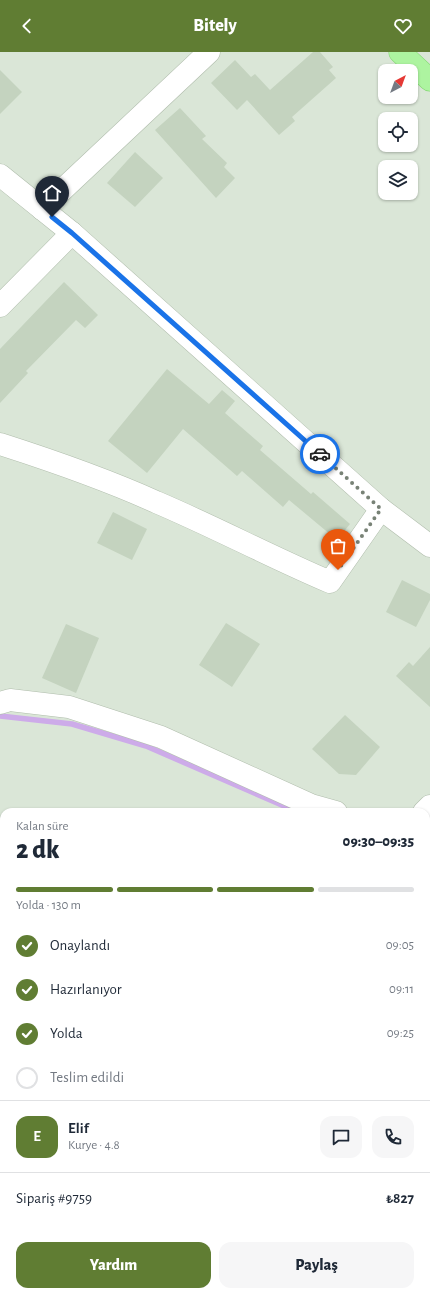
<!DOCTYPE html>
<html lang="tr">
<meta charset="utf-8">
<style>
body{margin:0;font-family:"Alegreya Sans",sans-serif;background:#f6f6f7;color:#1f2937;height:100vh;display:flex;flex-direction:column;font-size:15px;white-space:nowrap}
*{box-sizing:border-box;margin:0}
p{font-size:13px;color:#747a83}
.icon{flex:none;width:22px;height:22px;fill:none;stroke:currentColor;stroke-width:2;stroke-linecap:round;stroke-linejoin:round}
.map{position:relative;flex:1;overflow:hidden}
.drawer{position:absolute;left:0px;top:756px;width:430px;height:488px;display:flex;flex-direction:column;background:#fff;border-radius:12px 12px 0 0;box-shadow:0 1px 3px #0004}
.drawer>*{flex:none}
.needle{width:26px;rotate:41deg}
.fabs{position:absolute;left:378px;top:12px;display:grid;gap:8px}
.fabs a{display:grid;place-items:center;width:40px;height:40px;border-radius:8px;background:#fff;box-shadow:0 1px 3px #0004;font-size:20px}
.pin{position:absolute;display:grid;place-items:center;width:34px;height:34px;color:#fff;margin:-41px -17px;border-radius:50% 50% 50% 0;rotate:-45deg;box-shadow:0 0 4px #0007}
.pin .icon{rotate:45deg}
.courier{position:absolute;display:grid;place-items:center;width:40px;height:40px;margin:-20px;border:3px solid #1a73e8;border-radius:50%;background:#fff;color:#222;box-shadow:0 1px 5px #0007}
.head em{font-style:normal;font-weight:800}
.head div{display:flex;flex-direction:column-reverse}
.head{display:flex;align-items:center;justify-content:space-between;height:68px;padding:0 16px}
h1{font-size:26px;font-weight:800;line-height:30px}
.bar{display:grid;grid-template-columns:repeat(4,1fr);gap:6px 4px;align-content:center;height:48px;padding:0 16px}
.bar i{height:5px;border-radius:3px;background:#e0e1e3}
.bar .active{background:#607d33}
.bar p{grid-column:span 4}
.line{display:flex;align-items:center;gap:10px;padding:0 16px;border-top:1px solid #e0e1e3}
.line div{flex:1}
.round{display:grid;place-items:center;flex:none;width:42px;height:42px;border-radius:12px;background:#f6f6f7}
ol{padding:0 16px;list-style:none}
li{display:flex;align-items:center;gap:12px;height:44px}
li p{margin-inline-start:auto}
li .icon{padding:4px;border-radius:50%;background:#607d33;color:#fff;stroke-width:4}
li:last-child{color:#747a83}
li i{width:22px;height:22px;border:2px solid #e0e1e3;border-radius:50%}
.button{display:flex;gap:8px;margin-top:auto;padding:8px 16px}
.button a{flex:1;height:46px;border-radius:12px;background:#607d33;color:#fff;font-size:16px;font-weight:800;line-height:46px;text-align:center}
.button a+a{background:#f6f6f7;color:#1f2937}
header{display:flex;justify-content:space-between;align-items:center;height:52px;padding:0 16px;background:#607d33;color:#fff;font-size:18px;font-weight:800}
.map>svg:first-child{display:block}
.residential{fill:#dae6d7;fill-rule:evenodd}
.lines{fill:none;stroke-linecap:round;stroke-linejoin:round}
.stream{stroke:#cdabe9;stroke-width:5.5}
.building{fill:#c4d3bf}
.minor-casing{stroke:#b0bdac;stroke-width:23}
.major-casing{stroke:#83d772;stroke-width:23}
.highway-casing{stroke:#67cd48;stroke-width:23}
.minor{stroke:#fff;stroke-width:22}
.major{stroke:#adf4a0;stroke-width:22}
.highway{stroke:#8fef77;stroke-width:22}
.done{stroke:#788276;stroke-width:4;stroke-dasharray:0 7.2}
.route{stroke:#1a73e8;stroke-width:5}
</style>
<header><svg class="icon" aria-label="back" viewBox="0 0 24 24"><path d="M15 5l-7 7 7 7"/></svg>Bitely<svg class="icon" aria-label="heart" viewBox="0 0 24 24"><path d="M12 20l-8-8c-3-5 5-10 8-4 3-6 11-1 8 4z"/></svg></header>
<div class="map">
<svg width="430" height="1244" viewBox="0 0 430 1244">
<rect width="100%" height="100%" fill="#eaf2e9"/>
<path class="residential" d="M 0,0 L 430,0 L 430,1244 L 0,1244 ZM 385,19 L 411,19 L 411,45 L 385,45 ZM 385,67 L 411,67 L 411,93 L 385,93 ZM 385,115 L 411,115 L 411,141 L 385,141 ZM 4,760 L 426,760 L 426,1240 L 4,1240 Z"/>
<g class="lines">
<g class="stream">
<polyline points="0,664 72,672 146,694 298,760"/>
<polyline points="426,785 430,782"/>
</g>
</g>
<g class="building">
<polygon points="313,0 320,0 333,15 329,18 336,26 292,65 295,69 279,83 247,48 237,58 211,31 235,8 251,25 255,22 270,38"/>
<polygon points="0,18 22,40 0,62"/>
<polygon points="180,56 206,84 202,87 227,111 224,115 235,126 216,146 155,78"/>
<polygon points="135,100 163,126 135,155 107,131"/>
<polygon points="64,230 98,263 85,276 76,268 26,319 28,321 0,351 0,297"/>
<polygon points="167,317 209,352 222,338 235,349 225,361 263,394 260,398 311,442 313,440 350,472 337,488 289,448 283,455 242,419 237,424 183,377 147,421 108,389"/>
<polygon points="113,460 147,477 132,508 97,491"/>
<polygon points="402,528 430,542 430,548 416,575 386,560"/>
<polygon points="226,571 260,592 232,635 199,613"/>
<polygon points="66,572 99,586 76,641 42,626"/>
<polygon points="430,595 430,655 396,624 409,610 413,614"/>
<polygon points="345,663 380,695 356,723 339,722 312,697"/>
</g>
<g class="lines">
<defs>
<g id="minor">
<polyline points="0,123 72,181 381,457 430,494"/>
<polyline points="42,157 209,0"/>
<polyline points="0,254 72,181"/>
<path d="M 0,392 C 53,409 105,427 156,450 C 215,475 271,505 330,530 L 381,457"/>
<polyline points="0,651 10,648 69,655 161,685 311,753 336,760"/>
<polyline points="424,760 430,754"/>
<polyline points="426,1174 430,1170"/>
<polyline points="0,1198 4,1195"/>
<polyline points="0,1232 4,1238"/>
<polyline points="306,1240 310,1244"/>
<polyline points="343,1244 348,1240"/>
</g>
<polyline id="major" points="400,0 430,28"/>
<g id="highway">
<polyline points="426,1199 430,1196"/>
<polyline points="366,1244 371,1240"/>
<polyline points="421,1244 426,1240"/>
</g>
</defs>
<use href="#minor" class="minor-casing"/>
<use href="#major" class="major-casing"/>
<use href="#highway" class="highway-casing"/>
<use href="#minor" class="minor"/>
<use href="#major" class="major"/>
<use href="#highway" class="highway"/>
</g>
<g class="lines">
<polyline class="done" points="320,402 381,457 338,518"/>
<polyline class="route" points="52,165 72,181 320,402"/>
</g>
</svg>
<div class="fabs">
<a><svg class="needle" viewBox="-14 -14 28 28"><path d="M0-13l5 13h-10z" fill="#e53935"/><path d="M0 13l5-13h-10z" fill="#747a83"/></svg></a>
<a><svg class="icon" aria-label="locate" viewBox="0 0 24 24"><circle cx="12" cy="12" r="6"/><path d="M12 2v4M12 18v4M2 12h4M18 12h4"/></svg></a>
<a><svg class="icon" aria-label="layers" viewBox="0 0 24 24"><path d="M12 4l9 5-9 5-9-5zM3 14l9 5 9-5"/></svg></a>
</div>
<div class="pin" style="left:338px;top:518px;background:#ea580c"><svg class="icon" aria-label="bag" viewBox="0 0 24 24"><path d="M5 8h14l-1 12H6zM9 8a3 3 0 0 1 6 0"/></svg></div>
<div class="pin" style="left:52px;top:165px;background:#1f2937"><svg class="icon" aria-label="home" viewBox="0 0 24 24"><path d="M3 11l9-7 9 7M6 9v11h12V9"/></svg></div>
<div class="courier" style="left:320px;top:402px"><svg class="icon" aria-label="car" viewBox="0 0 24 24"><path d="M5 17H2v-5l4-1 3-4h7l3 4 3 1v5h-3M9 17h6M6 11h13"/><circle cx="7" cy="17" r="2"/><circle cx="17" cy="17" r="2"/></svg></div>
<section class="drawer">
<div class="head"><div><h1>2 dk</h1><p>Kalan süre</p></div><em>09:30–09:35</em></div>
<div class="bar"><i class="active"></i><i class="active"></i><i class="active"></i><i></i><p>Yolda · 130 m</p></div>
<ol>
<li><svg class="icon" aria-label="check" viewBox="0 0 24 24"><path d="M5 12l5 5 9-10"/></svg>Onaylandı<p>09:05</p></li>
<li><svg class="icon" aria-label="check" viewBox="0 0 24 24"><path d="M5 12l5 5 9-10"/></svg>Hazırlanıyor<p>09:11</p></li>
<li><svg class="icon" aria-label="check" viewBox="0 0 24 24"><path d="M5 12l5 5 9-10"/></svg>Yolda<p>09:25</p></li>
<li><i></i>Teslim edildi</li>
</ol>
<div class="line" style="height:72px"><b class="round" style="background:#607d33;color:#fff">E</b><div><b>Elif</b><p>Kurye · 4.8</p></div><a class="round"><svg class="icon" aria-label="chat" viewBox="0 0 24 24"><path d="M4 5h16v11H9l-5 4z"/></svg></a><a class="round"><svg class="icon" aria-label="phone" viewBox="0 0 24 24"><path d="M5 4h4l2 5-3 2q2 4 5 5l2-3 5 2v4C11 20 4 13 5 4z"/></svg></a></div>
<div class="line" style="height:52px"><div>Sipariş #9759</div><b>₺827</b></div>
<div class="button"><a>Yardım</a><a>Paylaş</a></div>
</section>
</div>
